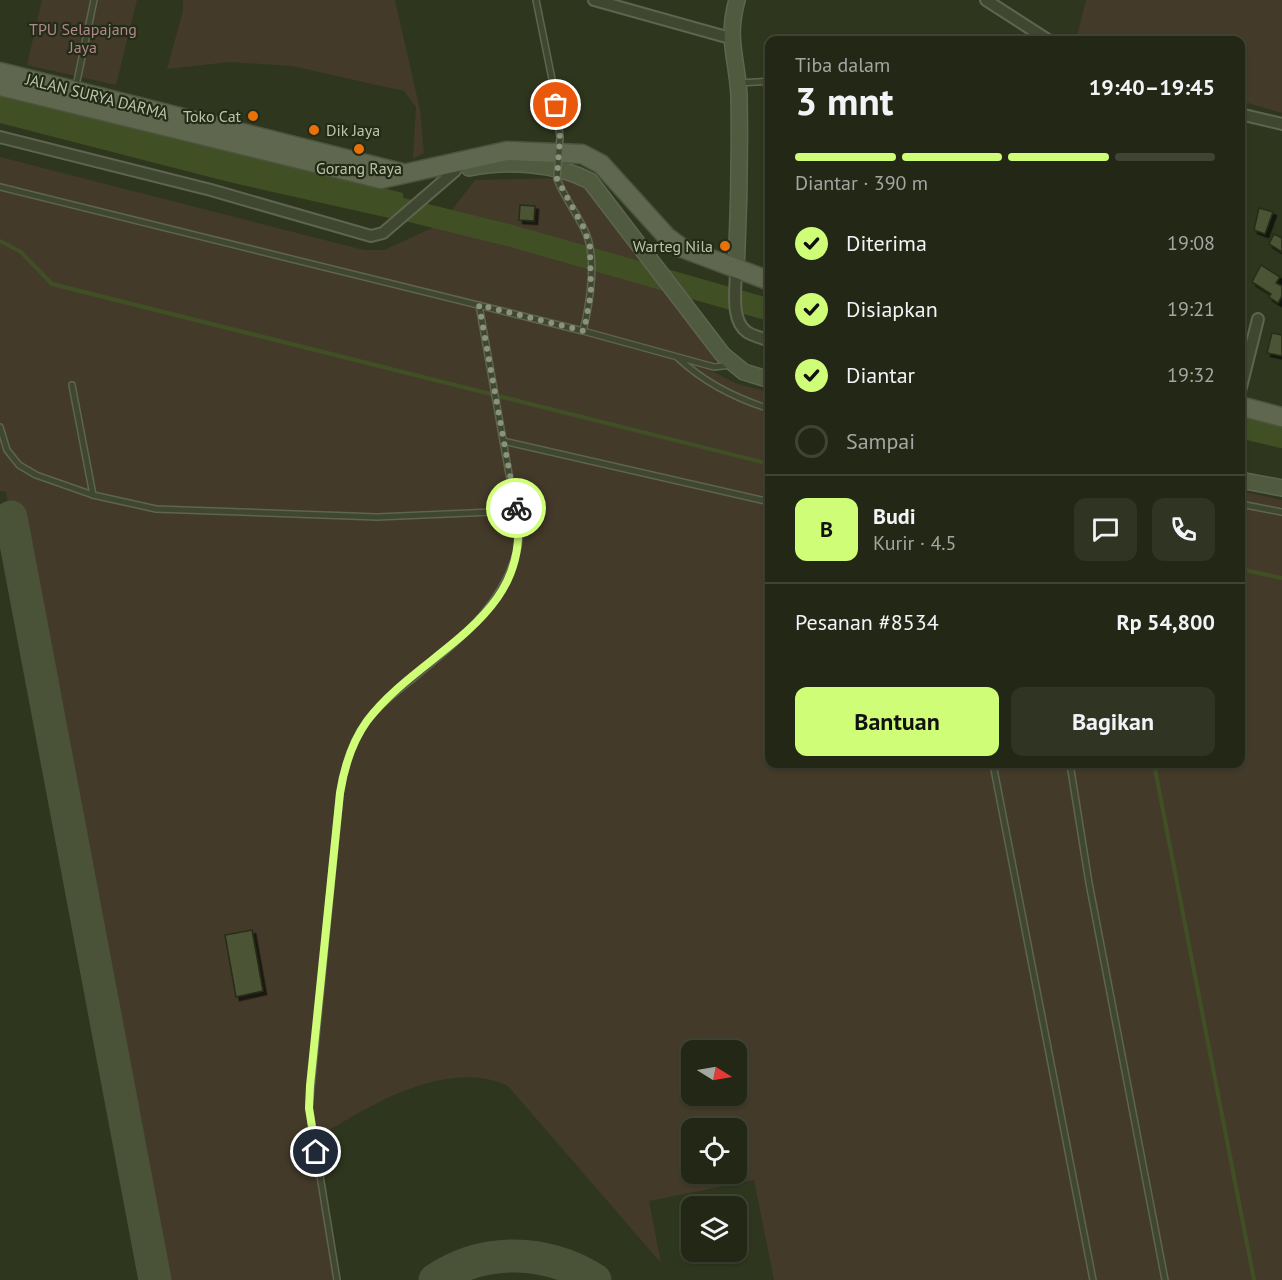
<!DOCTYPE html>
<html lang="id">
<meta charset="utf-8">
<style>
body{margin:0;font-family:"PT Sans",sans-serif;background:#2f3423;color:#f1f3f6;height:100vh;display:flex;flex-direction:column;font-size:22px;white-space:nowrap}
*{box-sizing:border-box;margin:0}
p{font-size:20px;color:#a3a6a1}
.icon{flex:none;width:33px;height:33px;fill:none;stroke:currentColor;stroke-width:2;stroke-linecap:round;stroke-linejoin:round}
.map{position:relative;flex:1;overflow:hidden}
.drawer{position:absolute;left:765px;top:36px;width:480px;height:732px;display:flex;flex-direction:column;background:#232816;border-radius:12px;box-shadow:0 2px 4px #0004,0 0 0 2px #404435}
.drawer>*{flex:none}
.needle{width:39px;rotate:101deg}
.tools{position:absolute;left:681px;top:1040px;display:grid;gap:12px}
.tools a{display:grid;place-items:center;width:66px;height:66px;border-radius:12px;background:#232816;box-shadow:0 2px 4px #0004,0 0 0 2px #404435;font-size:30px}
.pin{position:absolute;display:grid;place-items:center;width:51px;height:51px;color:#fff;margin:-26px;border:3px solid #fff;border-radius:50%;box-shadow:0 2px 6px #0007}
.courier{position:absolute;display:grid;place-items:center;width:60px;height:60px;margin:-30px;border:4px solid #cffd77;border-radius:50%;background:#fff;color:#222;box-shadow:0 2px 8px #0007}
.headline em{font-style:normal;font-weight:800}
.headline div{display:flex;flex-direction:column-reverse}
.headline{display:flex;align-items:center;justify-content:space-between;height:102px;padding:0 30px}
h1{font-size:39px;font-weight:800;line-height:45px}
.bar{display:grid;grid-template-columns:repeat(4,1fr);gap:9px 6px;align-content:center;height:72px;padding:0 30px}
.bar i{height:8px;border-radius:4px;background:#404435}
.bar .current{background:#cffd77}
.bar p{grid-column:span 4}
.line{display:flex;align-items:center;gap:15px;padding:0 30px;border-top:2px solid #404435}
.line div{flex:1}
.round{display:grid;place-items:center;flex:none;width:63px;height:63px;border-radius:12px;background:#2f3423}
ol{padding:0 30px;list-style:none}
li{display:flex;align-items:center;gap:18px;height:66px}
li p{margin-inline-start:auto}
li .icon{padding:6px;border-radius:50%;background:#cffd77;color:#111;stroke-width:4}
li:last-child{color:#a3a6a1}
li i{width:33px;height:33px;border:3px solid #404435;border-radius:50%}
.button{display:flex;gap:12px;margin-top:auto;padding:12px 30px}
.button a{flex:1;height:69px;border-radius:12px;background:#cffd77;color:#111;font-size:24px;font-weight:800;line-height:69px;text-align:center}
.button a+a{background:#2f3423;color:#f1f3f6}
.map>svg:first-child{display:block}
.green{fill:#443a2a;fill-rule:evenodd}
.water{fill:#414f25}
.lines{fill:none;stroke-linecap:round;stroke-linejoin:round}
.stream{stroke:#414f25;stroke-width:4}
.river{stroke:#414f25;stroke-width:22}
.taxiway{stroke:#4a5238;stroke-width:33}
.building{fill:#4b5436;stroke:#272d19;stroke-width:1.5;filter:url(#shadow)}
.lane-casing{stroke:#5e654f;stroke-width:8}
.street-casing{stroke:#5e654f;stroke-width:14}
.secondary-casing{stroke:#5e654f;stroke-width:18}
.primary-casing{stroke:#4c533e;stroke-width:21}
.lane{stroke:#404731;stroke-width:5}
.street{stroke:#404731;stroke-width:10}
.secondary{stroke:#505a3f;stroke-width:15}
.primary{stroke:#60674f;stroke-width:18}
.lane-bridge-casing{stroke:#5e654f;stroke-width:8;stroke-linecap:butt}
.lane-bridge{stroke:#404731;stroke-width:5}
.done{stroke:#8a927a;stroke-width:6;stroke-dasharray:0 10.8}
.route{stroke:#cffd77;stroke-width:8}
.food-dot{fill:#e8710a;stroke:#242b17;stroke-width:2}
.labels{text-anchor:middle;stroke-width:4.5;stroke-linejoin:round;paint-order:stroke}
.park-label{font-size:16px;fill:#b0898b;stroke:#242b17}
.street-label{font-size:16px;fill:#bbc4ab;stroke:#242b17}
.poi-label{font-size:16px;fill:#bbc4ab;stroke:#242b17;text-anchor:end}
</style>
<div class="map">
<svg width="1282" height="1280" viewBox="0 0 1282 1280">
<defs>
<filter id="shadow"><feDropShadow dx="3.5" dy="3.5" stdDeviation="0" flood-color="#0009"/></filter>
</defs>
<rect width="100%" height="100%" fill="#2f361e"/>
<g class="green">
<polygon points="42,0 137,0 116,85 27,65"/>
<polygon points="183,0 395,0 420,110 424,153 413,159 416,107 404,91 292,66 229,62 167,69 183,11"/>
<polygon points="1086,0 1282,0 1282,113 1241,101 1240,40 1076,40"/>
<path d="M 0,157 L 364,250 L 384,250 L 441,224 L 475,180 L 565,178 L 585,181 L 715,359 L 712,371 L 735,383 L 769,392 L 770,764 L 1240,764 L 1241,491 L 1282,500 L 1282,1280 L 774,1280 L 754,1180 L 649,1201 L 661,1263 L 508,1086 C 446,1057 366,1107 314,1140 L 337,1280 L 161,1280 L 150,1252 L 11,517 L 6,492 L 0,491 ZM 692,1050 L 736,1050 L 736,1095 L 692,1095 ZM 692,1128 L 736,1128 L 736,1173 L 692,1173 Z"/>
</g>
<polygon class="water" points="0,93 403,193 403,208 389,218 229,182 0,123"/>
<g class="lines">
<g class="stream">
<polyline points="0,241 21,252 52,284 770,464"/>
<polyline points="1240,569 1282,578"/>
<polyline points="1154,764 1254,1280"/>
</g>
<g class="river">
<polyline points="386,205 512,236 770,310"/>
<polyline points="1240,427 1282,437"/>
</g>
<g class="taxiway">
<polyline points="11,517 155,1280"/>
<path d="M 435,1280 C 484,1247 546,1249 595,1280"/>
</g>
</g>
<g class="building">
<polygon points="520,205 535,206 534,221 519,220"/>
<polygon points="1259,208 1273,212 1265,234 1254,230"/>
<polygon points="1274,234 1282,238 1282,252 1269,244"/>
<polygon points="1261,265 1280,277 1276,283 1282,286 1282,296 1278,303 1269,297 1271,294 1252,282"/>
<polygon points="1272,333 1282,335 1282,356 1267,353"/>
<polygon points="252,930 263,991 236,997 225,935"/>
</g>
<g class="lines">
<defs>
<g id="lane">
<polyline points="536,0 554,89 560,137"/>
<polyline points="740,83 770,81"/>
<polyline points="76,86 94,0"/>
<path d="M 557,179 C 564,197 576,212 584,229 C 598,255 590,303 583,331"/>
<polyline points="0,187 583,331 714,367 731,365"/>
<path d="M 678,358 C 705,383 734,398 770,409"/>
<polyline points="72,385 93,495"/>
<polyline points="0,427 7,450 19,465 36,475 93,495 156,509 377,517 517,511"/>
<polyline points="503,441 770,502"/>
<polyline points="1240,504 1282,512"/>
<polyline points="993,764 1093,1280"/>
<polyline points="1070,764 1089,883 1165,1280"/>
<path d="M 337,1280 L 309,1108 L 340,793 C 344,768 351,742 367,721 C 378,706 395,693 410,681 C 458,641 510,602 520,536 L 479,305"/>
</g>
<g id="street">
<polyline points="594,0 730,38"/>
<polyline points="986,0 1048,40"/>
<polyline points="1240,114 1282,124"/>
<polyline points="0,137 211,190 371,236 383,233 455,171"/>
<path d="M 736,270 C 736,288 730,320 747,332 C 753,336 762,338 770,341"/>
<polyline points="1240,391 1258,319"/>
</g>
<g id="secondary">
<path d="M 469,168 C 507,160 556,163 590,181 L 723,355 L 744,372 L 770,380"/>
<path d="M 736,270 C 739,212 740,154 739,95 C 737,58 726,39 737,0"/>
<polyline points="1240,480 1282,488"/>
</g>
<g id="primary">
<polyline points="0,72 402,173"/>
<polyline points="0,86 381,179 507,151 582,154 601,164 667,237 682,248 770,281"/>
<polyline points="1240,406 1282,417"/>
</g>
</defs>
<use href="#lane" class="lane-casing"/>
<use href="#street" class="street-casing"/>
<use href="#secondary" class="secondary-casing"/>
<use href="#primary" class="primary-casing"/>
<use href="#lane" class="lane"/>
<use href="#street" class="street"/>
<use href="#secondary" class="secondary"/>
<use href="#primary" class="primary"/>
<defs>
<polyline id="lane-bridge" points="557,179 560,137"/>
</defs>
<use href="#lane-bridge" class="lane-bridge-casing"/>
<use href="#lane-bridge" class="lane-bridge"/>
</g>
<g class="lines">
<polyline class="done" points="516,508 479,305 584,331 591,293 590,247 584,228 557,179 560,137 556,105"/>
<path class="route" d="M 316,1152 L 309,1108 L 310,1086 L 340,793 C 344,768 352,742 367,721 C 420,650 536,619 516,508"/>
</g>
<g class="food-dot">
<circle cx="253" cy="116" r="6"/>
<circle cx="314" cy="130" r="6"/>
<circle cx="359" cy="149" r="6"/>
<circle cx="725" cy="246" r="6"/>
</g>
<g class="labels">
<g class="park-label">
<text x="83" y="35">TPU Selapajang<tspan x="83" dy="18">Jaya</tspan></text>
</g>
<g class="street-label">
<text transform="translate(97 96) rotate(14)" y="6">JALAN SURYA DARMA</text>
</g>
<g class="poi-label">
<text x="241" y="122">Toko Cat</text>
<text x="326" y="136" text-anchor="start">Dik Jaya</text>
<text x="359" y="174" text-anchor="middle">Gorang Raya</text>
<text x="713" y="252">Warteg Nila</text>
</g>
</g>
</svg>
<div class="tools">
<a><svg class="needle" viewBox="-14 -14 28 28"><path d="M0-13l5 13h-10z" fill="#e53935"/><path d="M0 13l5-13h-10z" fill="#a3a6a1"/></svg></a>
<a><svg class="icon" aria-label="locate" viewBox="0 0 24 24"><circle cx="12" cy="12" r="6"/><path d="M12 2v4M12 18v4M2 12h4M18 12h4"/></svg></a>
<a><svg class="icon" aria-label="layers" viewBox="0 0 24 24"><path d="M12 4l9 5-9 5-9-5zM3 14l9 5 9-5"/></svg></a>
</div>
<div class="pin" style="left:556px;top:105px;background:#ea580c"><svg class="icon" aria-label="bag" viewBox="0 0 24 24"><path d="M5 8h14l-1 12H6zM9 8a3 3 0 0 1 6 0"/></svg></div>
<div class="pin" style="left:316px;top:1152px;background:#1f2937"><svg class="icon" aria-label="home" viewBox="0 0 24 24"><path d="M3 11l9-7 9 7M6 9v11h12V9"/></svg></div>
<div class="courier" style="left:516px;top:508px"><svg class="icon" aria-label="bike" viewBox="0 0 24 24"><circle cx="6" cy="16" r="4"/><circle cx="18" cy="16" r="4"/><path d="M6 16l4-8h5l3 8M10 8l3 8H6M13 5h3"/></svg></div>
<section class="drawer">
<div class="headline"><div><h1>3 mnt</h1><p>Tiba dalam</p></div><em>19:40–19:45</em></div>
<div class="bar"><i class="current"></i><i class="current"></i><i class="current"></i><i></i><p>Diantar · 390 m</p></div>
<ol>
<li><svg class="icon" aria-label="check" viewBox="0 0 24 24"><path d="M5 12l5 5 9-10"/></svg>Diterima<p>19:08</p></li>
<li><svg class="icon" aria-label="check" viewBox="0 0 24 24"><path d="M5 12l5 5 9-10"/></svg>Disiapkan<p>19:21</p></li>
<li><svg class="icon" aria-label="check" viewBox="0 0 24 24"><path d="M5 12l5 5 9-10"/></svg>Diantar<p>19:32</p></li>
<li><i></i>Sampai</li>
</ol>
<div class="line" style="height:108px"><b class="round" style="background:#cffd77;color:#111">B</b><div><b>Budi</b><p>Kurir · 4.5</p></div><a class="round"><svg class="icon" aria-label="chat" viewBox="0 0 24 24"><path d="M4 5h16v11H9l-5 4z"/></svg></a><a class="round"><svg class="icon" aria-label="phone" viewBox="0 0 24 24"><path d="M5 4h4l2 5-3 2q2 4 5 5l2-3 5 2v4C11 20 4 13 5 4z"/></svg></a></div>
<div class="line" style="height:78px"><div>Pesanan #8534</div><b>Rp 54,800</b></div>
<div class="button"><a>Bantuan</a><a>Bagikan</a></div>
</section>
</div>
